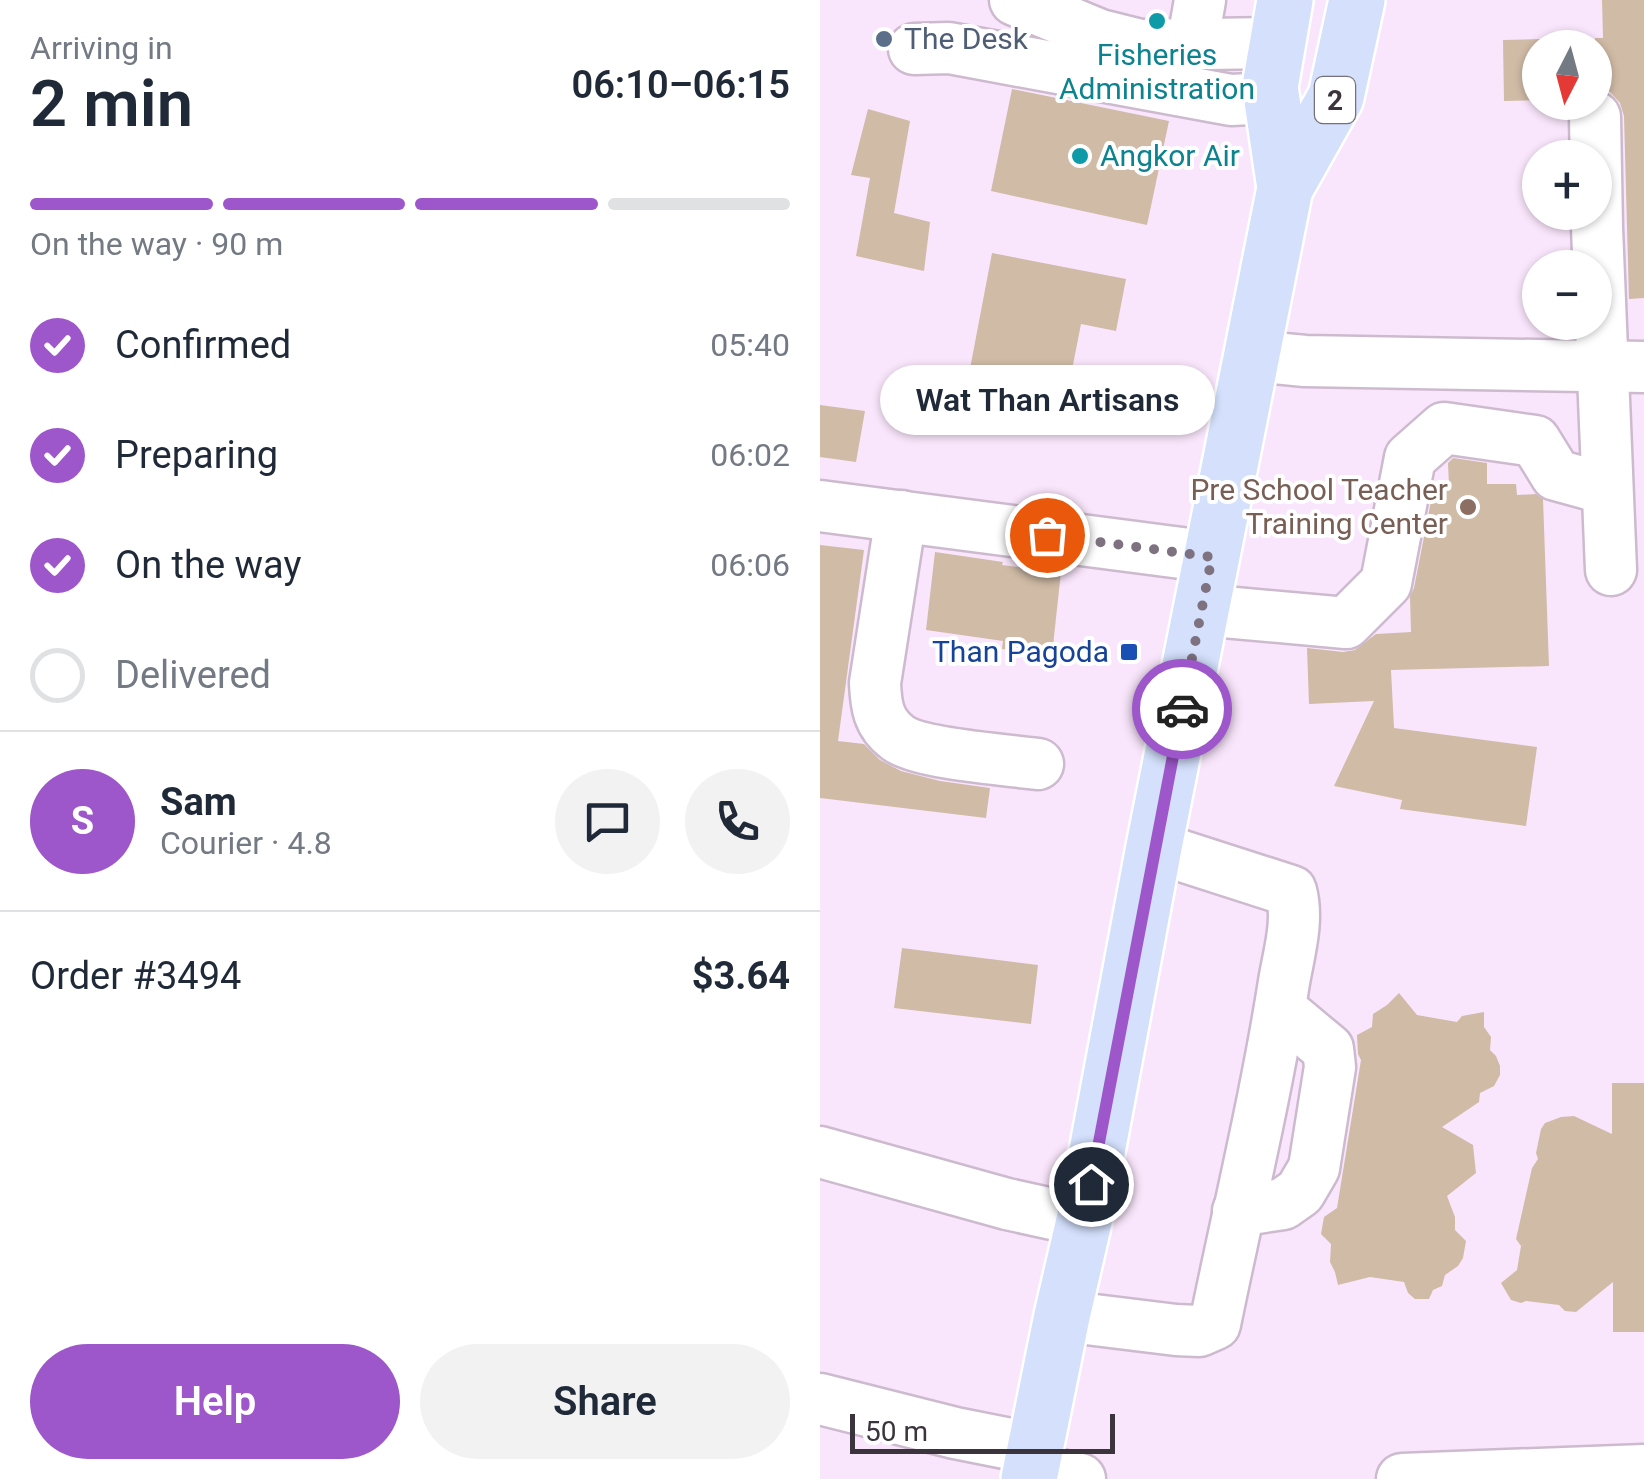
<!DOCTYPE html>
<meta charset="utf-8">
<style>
body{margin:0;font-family:Roboto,sans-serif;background:#f2f2f3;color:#1f2937;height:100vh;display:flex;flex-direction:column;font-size:38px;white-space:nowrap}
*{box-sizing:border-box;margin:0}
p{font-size:32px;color:#747a83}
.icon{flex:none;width:55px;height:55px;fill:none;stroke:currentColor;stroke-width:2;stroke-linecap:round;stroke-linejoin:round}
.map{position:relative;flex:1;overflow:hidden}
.sheet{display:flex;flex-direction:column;background:#fff;width:820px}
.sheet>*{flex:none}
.needle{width:65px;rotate:186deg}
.controls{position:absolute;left:702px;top:30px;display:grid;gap:20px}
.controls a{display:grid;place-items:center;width:90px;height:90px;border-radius:50%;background:#fff;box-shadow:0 2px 8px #0004;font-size:50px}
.scale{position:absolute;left:30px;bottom:25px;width:265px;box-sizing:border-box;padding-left:10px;border:5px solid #3c343d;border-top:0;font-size:28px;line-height:35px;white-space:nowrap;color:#3c343d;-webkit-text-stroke:8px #fff;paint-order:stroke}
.pin{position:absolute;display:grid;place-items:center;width:85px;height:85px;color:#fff;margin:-42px;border:5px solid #fff;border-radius:50%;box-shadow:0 2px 10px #0007}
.courier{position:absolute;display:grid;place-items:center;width:100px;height:100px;margin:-50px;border:8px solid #9d57cb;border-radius:50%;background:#fff;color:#222;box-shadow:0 2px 12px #0007}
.bubble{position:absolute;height:70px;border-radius:35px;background:#fff;box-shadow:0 2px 8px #0004;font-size:32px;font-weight:600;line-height:70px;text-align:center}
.head em{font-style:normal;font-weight:600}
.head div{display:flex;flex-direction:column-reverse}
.head{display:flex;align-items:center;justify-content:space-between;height:170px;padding:0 30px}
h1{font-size:65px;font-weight:600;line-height:75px}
.bar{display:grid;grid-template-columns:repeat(4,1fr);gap:15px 10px;align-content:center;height:120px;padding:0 30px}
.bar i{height:12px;border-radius:8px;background:#e0e1e3}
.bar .active{background:#9d57cb}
.bar p{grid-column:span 4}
.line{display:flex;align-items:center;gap:25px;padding:0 30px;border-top:2px solid #e0e1e3}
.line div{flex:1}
.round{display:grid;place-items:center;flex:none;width:105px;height:105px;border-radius:52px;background:#f2f2f3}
ol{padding:0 30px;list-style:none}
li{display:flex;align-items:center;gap:30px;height:110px}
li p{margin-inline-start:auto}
li .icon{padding:10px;border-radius:50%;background:#9d57cb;color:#fff;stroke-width:4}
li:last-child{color:#747a83}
li i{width:55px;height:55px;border:5px solid #e0e1e3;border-radius:50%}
.action{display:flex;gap:20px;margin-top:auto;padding:20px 30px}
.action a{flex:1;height:115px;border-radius:60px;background:#9d57cb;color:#fff;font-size:40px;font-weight:600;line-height:115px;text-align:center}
.action a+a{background:#f2f2f3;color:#1f2937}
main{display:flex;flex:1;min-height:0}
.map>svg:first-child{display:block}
.building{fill:#d0bba6}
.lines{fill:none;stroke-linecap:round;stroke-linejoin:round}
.minor-casing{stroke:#cdbacf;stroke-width:55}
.major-casing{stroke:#fff;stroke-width:60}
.minor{stroke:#fff;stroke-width:50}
.major{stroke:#d4e0fc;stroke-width:55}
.done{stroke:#7e7280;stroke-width:10;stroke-dasharray:0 18}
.route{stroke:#9d57cb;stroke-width:12}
.culture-dot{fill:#0f9aa8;stroke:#fff;stroke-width:4}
.service-dot{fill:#5c6f8a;stroke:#fff;stroke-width:4}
.education-dot{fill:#8d6e63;stroke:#fff;stroke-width:4}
.transit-dot{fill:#1a4fb4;stroke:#fff;stroke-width:4}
.labels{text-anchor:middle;stroke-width:8;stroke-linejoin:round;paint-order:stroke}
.shield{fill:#fff;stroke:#767177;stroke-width:2.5}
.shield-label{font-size:28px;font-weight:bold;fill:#3c343d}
.service-label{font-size:30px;fill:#4e5e75;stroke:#fff;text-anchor:start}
.culture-label{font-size:30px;fill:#0d838f;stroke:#fff}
.education-label{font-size:30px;fill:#785e54;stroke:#fff;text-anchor:end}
.transit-label{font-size:30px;fill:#164399;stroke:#fff;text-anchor:end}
</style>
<main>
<section class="sheet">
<div class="head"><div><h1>2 min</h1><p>Arriving in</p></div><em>06:10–06:15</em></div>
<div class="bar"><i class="active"></i><i class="active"></i><i class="active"></i><i></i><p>On the way · 90 m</p></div>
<ol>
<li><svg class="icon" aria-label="check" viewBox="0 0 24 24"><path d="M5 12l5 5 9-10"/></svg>Confirmed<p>05:40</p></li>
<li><svg class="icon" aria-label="check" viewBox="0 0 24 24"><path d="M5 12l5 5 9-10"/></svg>Preparing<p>06:02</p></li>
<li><svg class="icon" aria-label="check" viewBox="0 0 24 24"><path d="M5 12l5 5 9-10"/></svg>On the way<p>06:06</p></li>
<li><i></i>Delivered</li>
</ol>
<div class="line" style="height:180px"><b class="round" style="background:#9d57cb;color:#fff">S</b><div><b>Sam</b><p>Courier · 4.8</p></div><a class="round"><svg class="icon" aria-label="chat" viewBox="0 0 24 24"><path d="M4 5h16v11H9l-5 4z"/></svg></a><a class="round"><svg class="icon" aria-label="phone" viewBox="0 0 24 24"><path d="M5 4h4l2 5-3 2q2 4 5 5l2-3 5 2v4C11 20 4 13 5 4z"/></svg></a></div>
<div class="line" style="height:130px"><div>Order #3494</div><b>$3.64</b></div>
<div class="action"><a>Help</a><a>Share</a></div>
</section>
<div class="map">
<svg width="824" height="1479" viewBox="0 0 824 1479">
<rect width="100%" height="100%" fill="#fae6fc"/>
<g class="building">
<polygon points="782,0 824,0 824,298 809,299 804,116 800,103 790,92 775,88 775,38 783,38"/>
<polygon points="720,39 720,100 684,101 683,40"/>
<polygon points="192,89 349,121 327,225 171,191"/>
<polygon points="48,109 90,121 74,213 110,222 104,271 36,256 50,178 31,175"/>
<polygon points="172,253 306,279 296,331 261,324 249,385 273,389 269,417 178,404 179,399 145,395"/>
<polygon points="0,405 45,411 36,462 0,457"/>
<polygon points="633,458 667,463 667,484 696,484 697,495 716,494 723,499 729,666 571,670 574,728 717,747 706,826 580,809 582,800 514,786 554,701 489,704 487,648 523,652 535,650 556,634 591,632 590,596 594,588 612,496 615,495 615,487 629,486 628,463"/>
<polygon points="0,545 44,550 18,741 44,744 60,760 81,771 120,781 170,788 166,818 0,798"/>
<polygon points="115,552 183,562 182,565 241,572 232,655 182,649 183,641 106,630"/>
<polygon points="82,948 218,965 211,1024 74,1008"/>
<polygon points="579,993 597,1015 637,1022 642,1016 664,1012 664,1027 671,1037 670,1050 676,1056 680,1066 680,1075 674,1086 660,1093 659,1102 622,1127 653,1145 656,1173 627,1196 635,1217 635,1230 646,1241 643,1258 638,1266 625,1275 622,1286 613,1290 609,1299 595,1299 588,1293 584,1282 550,1277 518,1285 515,1272 510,1262 511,1244 501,1234 504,1217 517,1208 541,1060 538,1054 537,1035 552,1027 553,1014 567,1005"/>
<polygon points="792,1083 824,1083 824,1332 793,1332 793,1282 756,1312 745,1311 739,1305 706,1301 701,1303 691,1300 681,1283 697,1270 701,1246 696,1239 712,1168 718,1159 716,1153 721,1129 725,1123 741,1117 754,1116 792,1134"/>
</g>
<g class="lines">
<defs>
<g id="minor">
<polyline points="195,0 280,35 320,45 457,43"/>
<polyline points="372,46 380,0"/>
<polyline points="94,49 129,48 411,100 451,98"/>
<polyline points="775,117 777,228 791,570"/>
<polyline points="432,356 485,361 824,367"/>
<polyline points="0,506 392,557"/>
<path d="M 81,516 L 55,683 C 56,706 58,723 78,738 C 100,754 188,760 218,764"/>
<polyline points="382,610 526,623 566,583 590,458 624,428 715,441 736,475 787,489"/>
<polyline points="0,1152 187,1204 264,1221"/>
<polyline points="418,1211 463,1204 480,1192 494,1168 510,1067 508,1049 460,1009"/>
<path d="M 242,1316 L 356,1330 L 379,1331 L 395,1324 C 418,1211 446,1097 464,982 C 469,953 479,920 471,891 L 334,847"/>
<polyline points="0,1399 135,1433 215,1449"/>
<polyline points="211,1469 260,1479"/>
<polyline points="582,1479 824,1470"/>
</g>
<g id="major">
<polyline points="465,0 450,87 465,188"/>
<polyline points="209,1479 242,1316 264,1221 334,847 465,188 516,97 537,0"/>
</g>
</defs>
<use href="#minor" class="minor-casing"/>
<use href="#major" class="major-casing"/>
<use href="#minor" class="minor"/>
<use href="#major" class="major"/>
</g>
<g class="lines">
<polyline class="done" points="227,535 392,557 362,709"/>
<polyline class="route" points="271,1184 362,709"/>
</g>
<g class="culture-dot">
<circle cx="337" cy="21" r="10"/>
<circle cx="260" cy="156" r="10"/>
</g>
<circle class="service-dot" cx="64" cy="39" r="10"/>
<circle class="education-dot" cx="648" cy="507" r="10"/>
<rect class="transit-dot" x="299" y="642" width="20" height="20" rx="5"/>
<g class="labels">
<rect class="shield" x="495" y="77" width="40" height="46" rx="8"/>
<g class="shield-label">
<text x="515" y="110">2</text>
</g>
<g class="service-label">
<text x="84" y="49">The Desk</text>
</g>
<g class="culture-label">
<text x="337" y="65">Fisheries<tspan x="337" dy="34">Administration</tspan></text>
<text x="280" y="166" text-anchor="start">Angkor Air</text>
</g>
<g class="education-label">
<text x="628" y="500">Pre School Teacher<tspan x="628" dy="34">Training Center</tspan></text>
</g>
<g class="transit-label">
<text x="289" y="662">Than Pagoda</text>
</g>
</g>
</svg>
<div class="controls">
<a><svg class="needle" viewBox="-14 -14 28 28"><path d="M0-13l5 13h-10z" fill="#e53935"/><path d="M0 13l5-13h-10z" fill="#747a83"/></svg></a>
<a>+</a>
<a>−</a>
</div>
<div class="scale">50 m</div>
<div class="pin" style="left:227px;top:535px;background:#ea580c"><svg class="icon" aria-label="bag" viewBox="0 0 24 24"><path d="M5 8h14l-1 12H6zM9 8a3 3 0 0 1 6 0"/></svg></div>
<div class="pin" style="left:271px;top:1184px;background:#1f2937"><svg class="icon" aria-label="home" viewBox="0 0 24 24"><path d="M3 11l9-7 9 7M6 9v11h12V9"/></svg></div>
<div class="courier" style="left:362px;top:709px"><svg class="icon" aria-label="car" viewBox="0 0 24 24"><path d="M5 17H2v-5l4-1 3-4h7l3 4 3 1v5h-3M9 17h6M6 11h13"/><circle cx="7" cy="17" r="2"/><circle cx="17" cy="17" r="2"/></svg></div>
<div class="bubble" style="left:60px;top:365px;width:335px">Wat Than Artisans</div>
</div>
</main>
